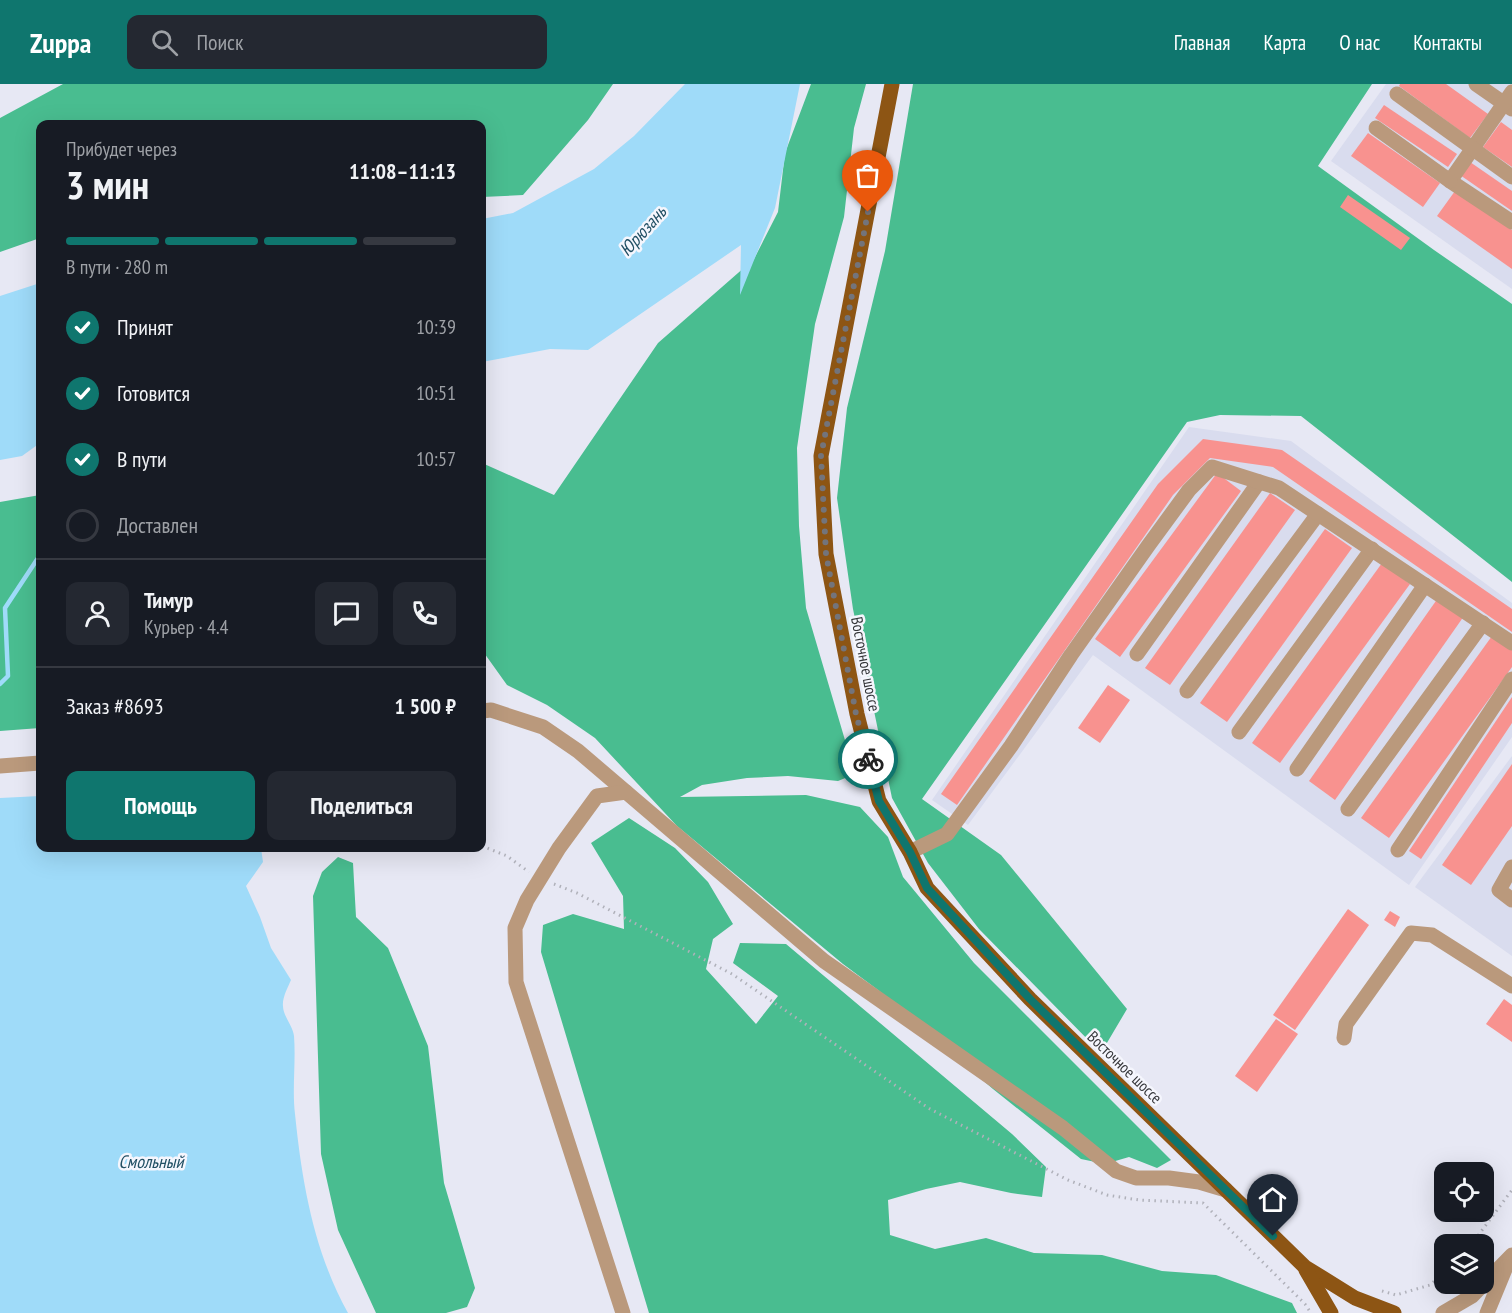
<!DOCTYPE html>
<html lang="ru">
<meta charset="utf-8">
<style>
body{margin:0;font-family:"PT Sans Narrow",sans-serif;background:#242831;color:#f1f3f6;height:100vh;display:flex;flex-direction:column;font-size:22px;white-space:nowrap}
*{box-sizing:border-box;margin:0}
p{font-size:20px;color:#9ea1a6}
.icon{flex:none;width:33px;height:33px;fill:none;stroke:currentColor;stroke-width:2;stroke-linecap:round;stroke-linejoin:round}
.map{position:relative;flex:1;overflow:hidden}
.sheet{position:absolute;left:36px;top:36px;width:450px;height:732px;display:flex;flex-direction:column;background:#171b24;border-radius:12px;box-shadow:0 6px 24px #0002}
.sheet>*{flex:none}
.controls{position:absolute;left:1434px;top:1078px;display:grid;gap:12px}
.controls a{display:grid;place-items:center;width:60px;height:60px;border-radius:12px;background:#171b24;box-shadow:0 6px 24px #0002;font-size:30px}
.pin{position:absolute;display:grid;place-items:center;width:51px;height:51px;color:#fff;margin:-62px -26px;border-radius:50% 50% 50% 0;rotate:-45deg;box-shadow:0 0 6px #0007}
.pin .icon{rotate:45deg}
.courier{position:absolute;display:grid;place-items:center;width:60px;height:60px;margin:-30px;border:4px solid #0f766e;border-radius:50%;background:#fff;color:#222;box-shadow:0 2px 8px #0007}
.headline em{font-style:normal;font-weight:700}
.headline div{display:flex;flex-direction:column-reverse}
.headline{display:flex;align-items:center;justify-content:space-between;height:102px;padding:0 30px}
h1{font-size:39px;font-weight:700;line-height:45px}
.bar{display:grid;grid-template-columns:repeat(4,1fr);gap:9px 6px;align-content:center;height:72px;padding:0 30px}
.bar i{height:8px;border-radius:4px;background:#363941}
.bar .selected{background:#0f766e}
.bar p{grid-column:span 4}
.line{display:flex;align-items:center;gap:15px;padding:0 30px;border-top:2px solid #363941}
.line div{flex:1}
.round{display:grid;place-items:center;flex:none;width:63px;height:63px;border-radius:12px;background:#242831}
ol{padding:0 30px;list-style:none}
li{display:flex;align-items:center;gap:18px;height:66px}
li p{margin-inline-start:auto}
li .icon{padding:6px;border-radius:50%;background:#0f766e;color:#fff;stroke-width:4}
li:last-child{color:#9ea1a6}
li i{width:33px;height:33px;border:3px solid #363941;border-radius:50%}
.button{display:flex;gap:12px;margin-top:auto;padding:12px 30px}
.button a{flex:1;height:69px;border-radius:12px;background:#0f766e;color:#fff;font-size:24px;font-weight:700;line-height:69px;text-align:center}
.button a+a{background:#242831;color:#f1f3f6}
header{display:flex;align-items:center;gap:36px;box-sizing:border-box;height:84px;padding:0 30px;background:#0f766e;color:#fff}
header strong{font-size:28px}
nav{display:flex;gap:33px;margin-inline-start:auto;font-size:21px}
.search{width:420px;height:54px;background:#242831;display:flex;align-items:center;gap:15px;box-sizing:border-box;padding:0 21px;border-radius:12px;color:#9ea1a6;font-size:22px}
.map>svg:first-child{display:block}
.built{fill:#d9dcee}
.forest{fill:#49bd90}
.water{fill:#9fdbf9}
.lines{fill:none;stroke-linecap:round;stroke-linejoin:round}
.stream{stroke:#9fdbf9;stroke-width:4.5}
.building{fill:#f8928f}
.path{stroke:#b0b1ba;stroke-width:3;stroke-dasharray:1.5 4.5;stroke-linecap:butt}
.minor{stroke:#ba997c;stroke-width:15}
.major{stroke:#8d5514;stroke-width:15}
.done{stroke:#73747b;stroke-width:6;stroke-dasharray:0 10.8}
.route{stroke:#0f766e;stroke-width:8}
.labels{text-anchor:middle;stroke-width:5;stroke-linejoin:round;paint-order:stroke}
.street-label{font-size:16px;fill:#35363a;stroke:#f5f6fd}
.water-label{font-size:18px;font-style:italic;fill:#214f64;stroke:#f5f6fd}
</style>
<header>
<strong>Zuppa</strong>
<div class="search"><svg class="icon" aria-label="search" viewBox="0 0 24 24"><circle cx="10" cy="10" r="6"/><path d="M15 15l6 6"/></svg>Поиск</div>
<nav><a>Главная</a><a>Карта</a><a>О нас</a><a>Контакты</a></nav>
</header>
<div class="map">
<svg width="1512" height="1229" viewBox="0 0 1512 1229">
<rect width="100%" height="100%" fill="#e7e8f4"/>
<g class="built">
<polygon points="1386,0 1512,0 1512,205 1331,77"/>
<polygon points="1189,343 1291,357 1512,519 1512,653 1409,801 1093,571 968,741 932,716"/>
<polygon points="1512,672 1512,872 1415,803"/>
</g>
<g class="forest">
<polygon points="63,0 613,0 588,36 523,111 482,113 482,40 40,40 40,154 0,168 0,34"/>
<polygon points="811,0 866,0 854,44 844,133 815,240 797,364 799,442 806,524 855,690 838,697 788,692 747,694 702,701 680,713 806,711 860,723 888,753 903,793 974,879 1171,1076 1157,1084 1129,1073 1105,1080 1081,1075 993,1005 878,906 843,880 677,742 595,654 547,621 507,601 482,566 482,379 554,411 658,259 754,175 778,128 785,69"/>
<polygon points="913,0 1372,0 1318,82 1434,166 1512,220 1512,498 1301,332 1220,331 1187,338 922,715 1001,771 1127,925 1101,969 979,845 928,779 892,714 853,525 837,414 847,324 885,167"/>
<polygon points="40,411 40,644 0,647 0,418"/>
<polygon points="629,734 675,764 708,798 733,840 713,855 706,885 756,940 778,912 733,879 740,859 786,860 1012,1050 1046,1083 1042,1113 1011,1109 960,1098 926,1105 888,1116 890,1151 935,1165 986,1154 1034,1169 1102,1171 1162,1187 1216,1191 1292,1219 1297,1229 649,1229 541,868 543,841 573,830 624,845 623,812 591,759"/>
<polygon points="338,773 353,779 356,833 388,864 428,962 444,1099 475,1204 467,1223 446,1229 376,1229 338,1146 321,1070 313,812 322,788"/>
</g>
<g class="water">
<polygon points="685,0 800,0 775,124 740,211 741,161 588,266 550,265 482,278 482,135 513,129 594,85 634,52"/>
<polygon points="40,199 40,359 22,372 0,376 0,212"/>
<path d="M 40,712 L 40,764 L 261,764 L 263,778 L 246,802 L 260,833 L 271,864 L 291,896 C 288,903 282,914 283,922 C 283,932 293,942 294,952 C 296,978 292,1005 295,1030 C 302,1099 314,1168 348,1229 L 0,1229 L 0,714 Z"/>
</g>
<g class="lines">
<polyline class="stream" points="0,600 8,592 5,524 40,471"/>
</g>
<g class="building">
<polygon points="1400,0 1446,0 1488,30 1470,54 1399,2"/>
<polygon points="1384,21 1457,70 1448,83 1375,34"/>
<polygon points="1501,38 1512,46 1512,83 1483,63"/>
<polygon points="1368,49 1440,99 1423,123 1351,72"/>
<polygon points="1470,78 1512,107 1512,127 1460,91"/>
<polygon points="1455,107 1512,146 1512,185 1437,132"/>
<polygon points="1348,111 1410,154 1401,166 1340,123"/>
<polygon points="1203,355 1282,366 1512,525 1512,548 1273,383 1210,374 1173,411 957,721 941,710 1158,400"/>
<polygon points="1217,389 1241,407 1120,573 1095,555"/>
<polygon points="1270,409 1295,426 1170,601 1145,584"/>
<polygon points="1325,445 1352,464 1227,638 1200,619"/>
<polygon points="1382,479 1410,500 1280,679 1252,659"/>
<polygon points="1438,514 1464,532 1335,716 1309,697"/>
<polygon points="1492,552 1512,566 1512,583 1389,754 1361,734"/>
<polygon points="1108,601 1130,616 1100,659 1078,644"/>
<polygon points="1512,613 1512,639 1421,775 1409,767"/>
<polygon points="1512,680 1512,742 1471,801 1442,781"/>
<polygon points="1348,825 1369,841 1295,946 1273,931"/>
<polygon points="1390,827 1400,833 1395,843 1384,836"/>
<polygon points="1504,915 1512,921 1512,958 1486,940"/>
<polygon points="1276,935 1298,950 1257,1008 1235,992"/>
</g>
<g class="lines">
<g class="path">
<polyline points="482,762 507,772 529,788"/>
<polyline points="554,800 577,809 732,890 930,1025 1068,1096 1107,1111 1139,1116 1203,1119 1305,1220 1311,1229"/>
<polyline points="1471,1161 1512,1106"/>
<polyline points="1382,1207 1396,1211 1430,1201 1444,1188"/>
</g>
<g class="minor">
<polyline points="1476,0 1512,25"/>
<polyline points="1512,8 1450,97 1512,138"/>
<polyline points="1397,10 1512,93"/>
<polyline points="1376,44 1450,97"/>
<polyline points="1137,570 1259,398"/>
<polyline points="1187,607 1318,430"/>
<polyline points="482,627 491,626 543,643 578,667 824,877 1063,1044 1116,1087 1136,1094 1169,1094 1199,1098 1226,1106"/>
<polyline points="1239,648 1372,465"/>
<polyline points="0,682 40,679"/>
<polyline points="1297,685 1425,501"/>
<polyline points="1348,725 1483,539"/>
<polyline points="1398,766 1512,595"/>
<polyline points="910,768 947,750 1011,662 1071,571 1148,462 1189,406 1212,383 1279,404 1512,559"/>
<polyline points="1512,783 1499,806 1512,816"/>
<polyline points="1344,954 1346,940 1411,849 1432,851 1512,902"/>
<polyline points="623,1229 516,898 515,844 527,816 559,764 597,712 626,708"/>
<polyline points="1443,1229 1472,1212 1512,1171"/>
<polyline points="1487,1229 1506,1183"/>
</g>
<g class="major">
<polyline points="892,0 821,372 826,470 857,630 879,717 910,768 927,804 1030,915 1305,1183 1355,1214 1394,1229"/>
<polyline points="1306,1186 1331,1229"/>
</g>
</g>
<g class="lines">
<polyline class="done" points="868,128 821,372 826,470 856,630 868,675"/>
<polyline class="route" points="868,675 879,717 910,768 927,804 1030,915 1273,1152"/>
</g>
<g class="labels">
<g class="street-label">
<text transform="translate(866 580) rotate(79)" y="6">Восточное шоссе</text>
<text transform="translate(1125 983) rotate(44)" y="6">Восточное шоссе</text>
</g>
<g class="water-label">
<text transform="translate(643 147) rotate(-48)" y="6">Юрюзань</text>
<text x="151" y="1084">Смольный</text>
</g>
</g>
</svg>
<div class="controls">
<a><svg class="icon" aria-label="locate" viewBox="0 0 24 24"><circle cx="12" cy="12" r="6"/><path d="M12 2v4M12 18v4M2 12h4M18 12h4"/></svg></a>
<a><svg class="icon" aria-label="layers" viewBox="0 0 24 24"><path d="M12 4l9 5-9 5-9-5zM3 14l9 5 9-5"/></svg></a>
</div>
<div class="pin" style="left:868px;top:128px;background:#ea580c"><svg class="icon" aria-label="bag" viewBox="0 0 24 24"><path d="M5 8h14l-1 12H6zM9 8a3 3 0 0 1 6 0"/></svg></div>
<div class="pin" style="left:1273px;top:1152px;background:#1f2937"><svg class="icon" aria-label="home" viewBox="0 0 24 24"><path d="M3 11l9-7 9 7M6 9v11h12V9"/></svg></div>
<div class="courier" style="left:868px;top:675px"><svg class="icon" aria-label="bike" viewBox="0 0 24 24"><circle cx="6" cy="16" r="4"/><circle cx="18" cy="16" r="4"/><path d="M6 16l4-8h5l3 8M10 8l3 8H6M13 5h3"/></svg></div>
<section class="sheet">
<div class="headline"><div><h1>3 мин</h1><p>Прибудет через</p></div><em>11:08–11:13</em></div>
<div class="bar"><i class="selected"></i><i class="selected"></i><i class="selected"></i><i></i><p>В пути · 280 m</p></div>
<ol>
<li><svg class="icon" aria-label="check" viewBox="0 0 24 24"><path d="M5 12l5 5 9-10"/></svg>Принят<p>10:39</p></li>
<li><svg class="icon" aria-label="check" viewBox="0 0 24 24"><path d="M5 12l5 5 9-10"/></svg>Готовится<p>10:51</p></li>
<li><svg class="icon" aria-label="check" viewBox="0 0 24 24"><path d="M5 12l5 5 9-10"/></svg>В пути<p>10:57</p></li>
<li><i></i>Доставлен</li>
</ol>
<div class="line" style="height:108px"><a class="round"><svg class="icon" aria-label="person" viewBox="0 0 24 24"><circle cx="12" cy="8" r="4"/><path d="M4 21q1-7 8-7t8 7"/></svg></a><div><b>Тимур</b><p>Курьер · 4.4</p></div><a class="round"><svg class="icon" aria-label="chat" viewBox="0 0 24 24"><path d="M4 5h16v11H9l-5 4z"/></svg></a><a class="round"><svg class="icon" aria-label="phone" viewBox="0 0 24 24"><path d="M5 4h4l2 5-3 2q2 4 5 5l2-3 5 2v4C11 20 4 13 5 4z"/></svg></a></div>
<div class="line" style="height:78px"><div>Заказ #8693</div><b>1 500 ₽</b></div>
<div class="button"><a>Помощь</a><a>Поделиться</a></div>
</section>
</div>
